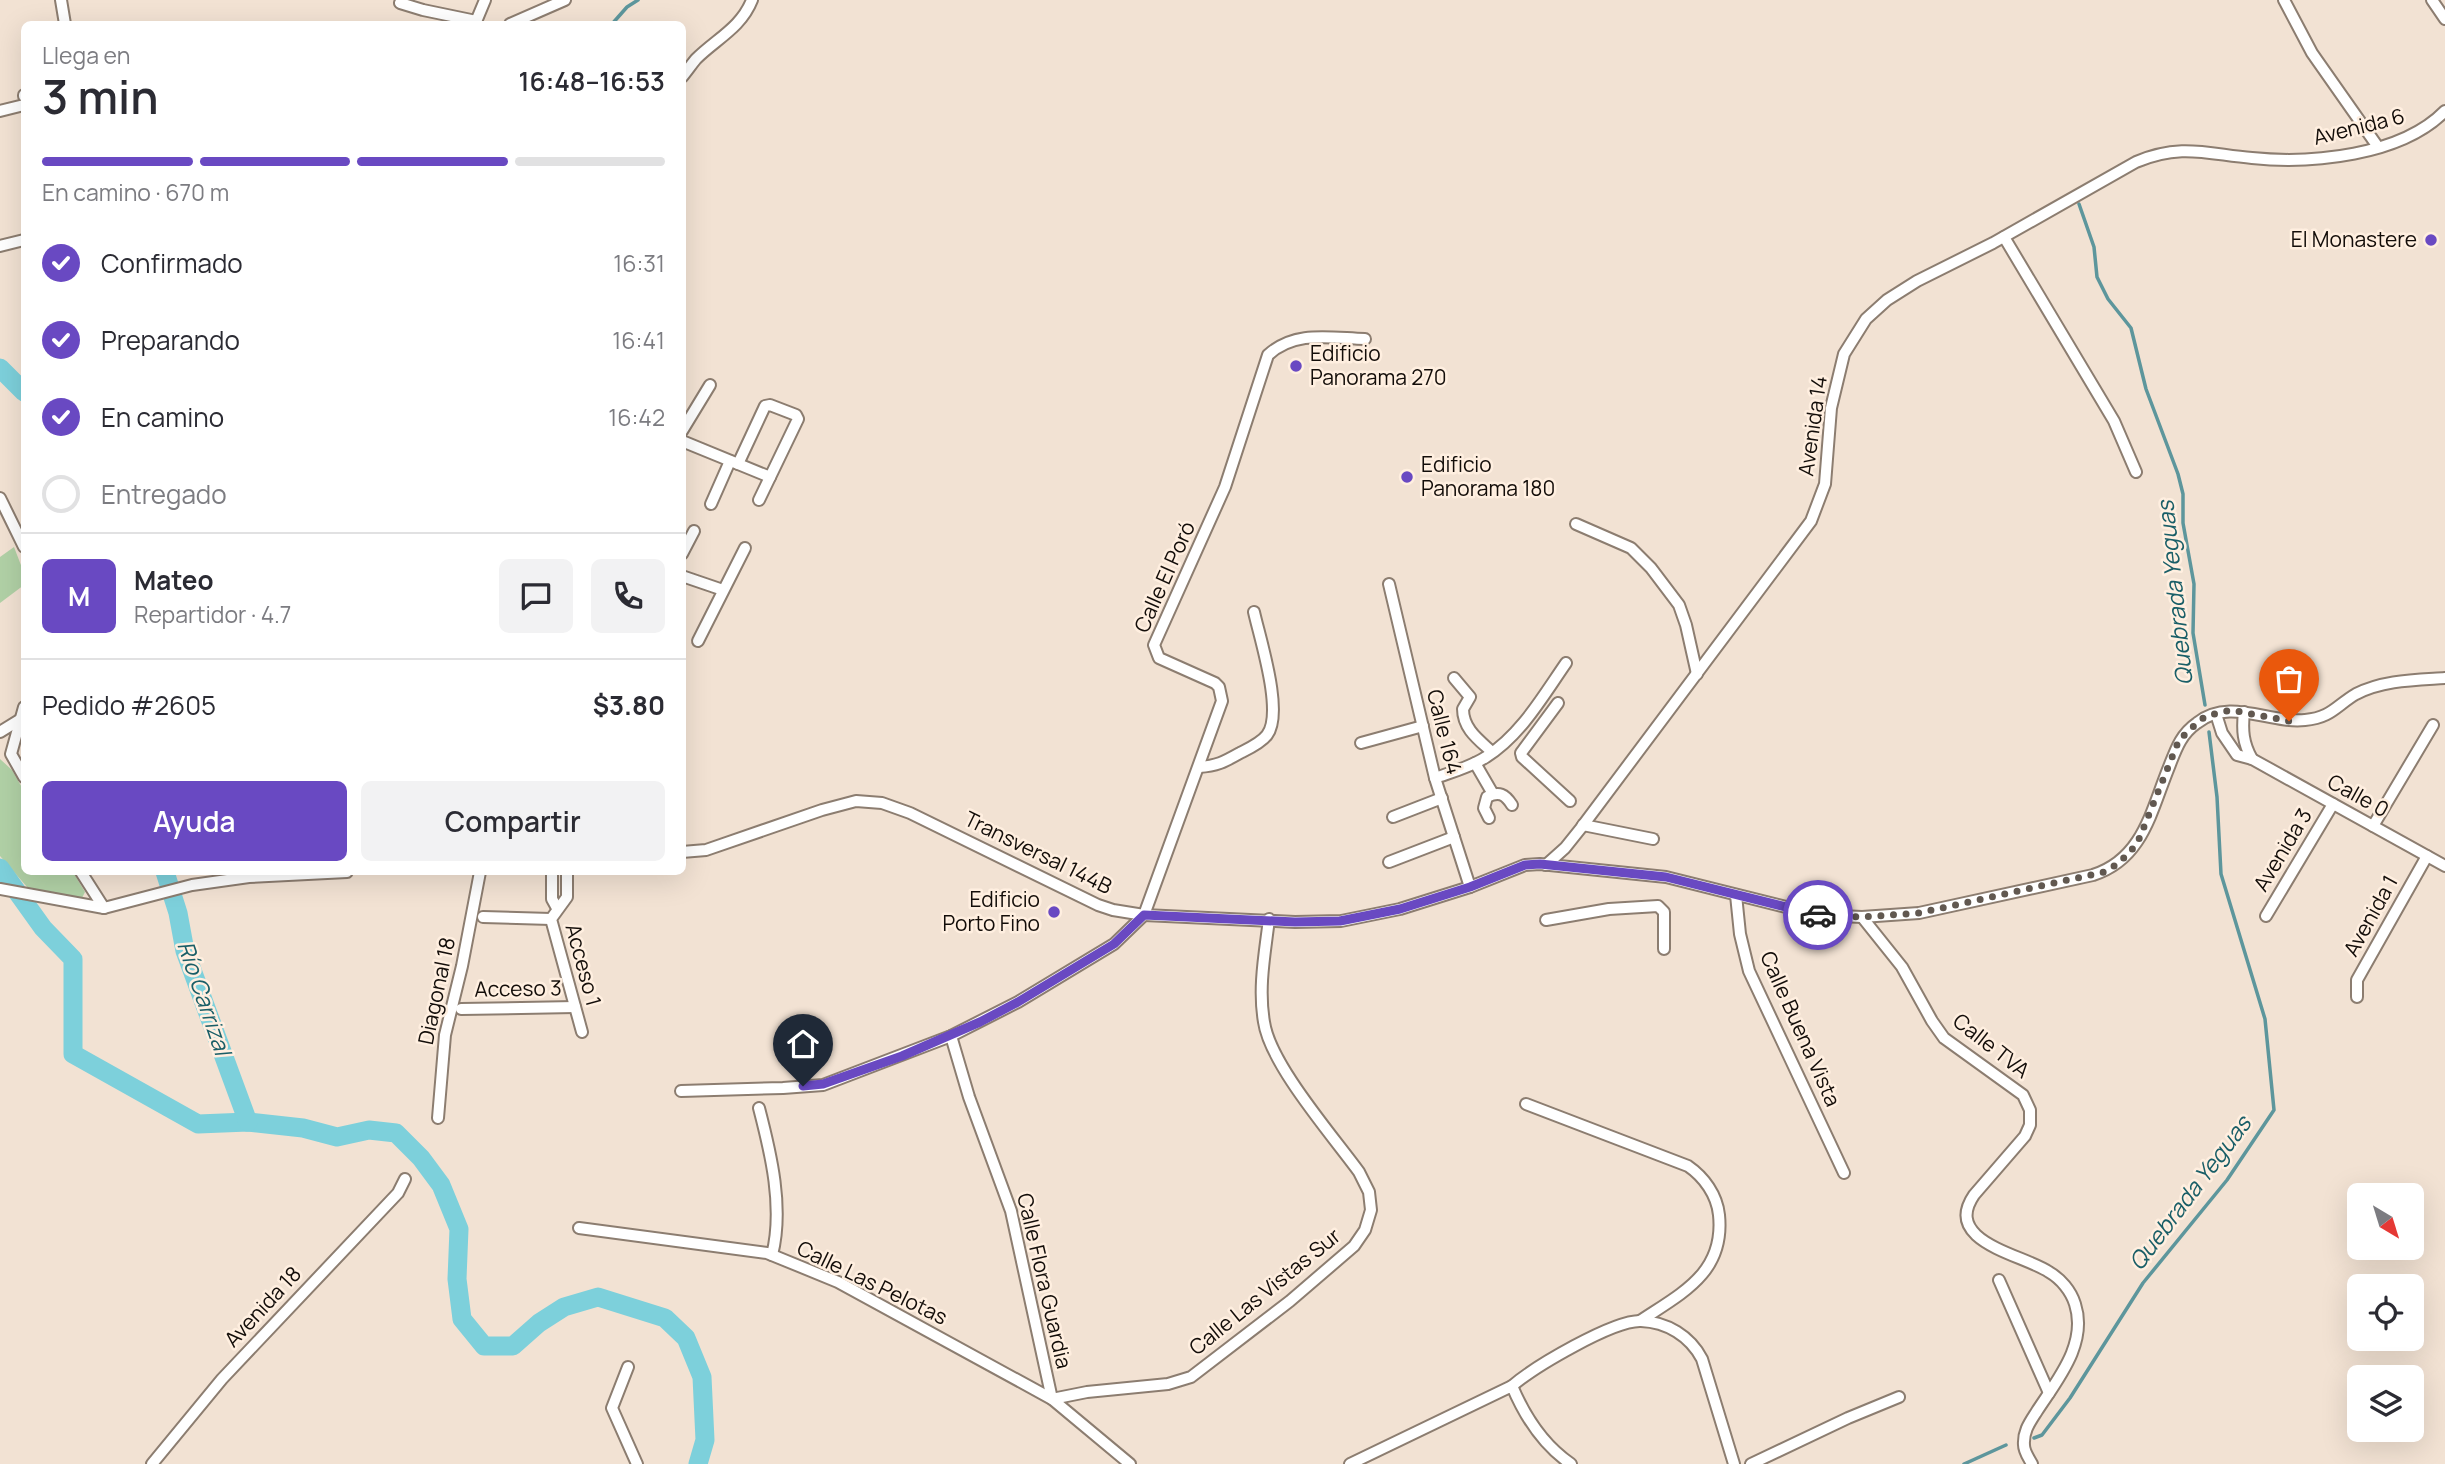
<!DOCTYPE html>
<html lang="es">
<meta charset="utf-8">
<style>
body{margin:0;font-family:Manrope,sans-serif;background:#f2f2f3;color:#2b2b33;height:100vh;display:flex;flex-direction:column;font-size:26px;white-space:nowrap}
*{box-sizing:border-box;margin:0}
p{font-size:23px;color:#7c7c81}
.icon{flex:none;width:38px;height:38px;fill:none;stroke:currentColor;stroke-width:2;stroke-linecap:round;stroke-linejoin:round}
.map{position:relative;flex:1;overflow:hidden}
.details{position:absolute;left:21px;top:21px;width:665px;height:854px;display:flex;flex-direction:column;background:#fff;border-radius:10px;box-shadow:0 7px 28px #0002}
.details>*{flex:none}
.needle{width:46px;rotate:142deg}
.buttons{position:absolute;left:2347px;top:1183px;display:grid;gap:14px}
.buttons a{display:grid;place-items:center;width:77px;height:77px;border-radius:10px;background:#fff;box-shadow:0 7px 28px #0002;font-size:35px}
.pin{position:absolute;display:grid;place-items:center;width:60px;height:60px;color:#fff;margin:-72px -30px;border-radius:50% 50% 50% 0;rotate:-45deg;box-shadow:0 0 7px #0007}
.pin .icon{rotate:45deg}
.courier{position:absolute;display:grid;place-items:center;width:70px;height:70px;margin:-35px;border:5px solid #6949c2;border-radius:50%;background:#fff;color:#222;box-shadow:0 2px 9px #0007}
.headline em{font-style:normal;font-weight:600}
.headline div{display:flex;flex-direction:column-reverse}
.headline{display:flex;align-items:center;justify-content:space-between;height:119px;padding:0 21px}
h1{font-size:46px;font-weight:600;line-height:52px}
.bar{display:grid;grid-template-columns:repeat(4,1fr);gap:10px 7px;align-content:center;height:84px;padding:0 21px}
.bar i{height:9px;border-radius:5px;background:#e1e1e2}
.bar .on{background:#6949c2}
.bar p{grid-column:span 4}
.line{display:flex;align-items:center;gap:18px;padding:0 21px;border-top:2px solid #e1e1e2}
.line div{flex:1}
.round{display:grid;place-items:center;flex:none;width:74px;height:74px;border-radius:10px;background:#f2f2f3}
ol{padding:0 21px;list-style:none}
li{display:flex;align-items:center;gap:21px;height:77px}
li p{margin-inline-start:auto}
li .icon{padding:7px;border-radius:50%;background:#6949c2;color:#fff;stroke-width:4}
li:last-child{color:#7c7c81}
li i{width:38px;height:38px;border:4px solid #e1e1e2;border-radius:50%}
.cta{display:flex;gap:14px;margin-top:auto;padding:14px 21px}
.cta a{flex:1;height:80px;border-radius:10px;background:#6949c2;color:#fff;font-size:28px;font-weight:600;line-height:80px;text-align:center}
.cta a+a{background:#f2f2f3;color:#2b2b33}
.map>svg:first-child{display:block}
.green{fill:#b1d1a6}
.lines{fill:none;stroke-linecap:round;stroke-linejoin:round}
.stream{stroke:#5d969c;stroke-width:3.5}
.river{stroke:#7dd0db;stroke-width:19}
.street-casing{stroke:#8c7d70;stroke-width:14}
.street{stroke:#fff;stroke-width:10}
.done{stroke:#615850;stroke-width:7;stroke-dasharray:0 12.6}
.route{stroke:#6949c2;stroke-width:9}
.poi-dot{fill:#6949c2;stroke:#ffefe0;stroke-width:2.5}
.labels{text-anchor:middle;stroke-width:5;stroke-linejoin:round;paint-order:stroke}
.street-label{font-size:21px;fill:#130d09;stroke:#ffefe0}
.poi-label{font-size:21px;fill:#130d09;stroke:#ffefe0;text-anchor:end}
.water-label{font-size:23px;font-style:italic;fill:#195e67;stroke:#ffefe0}
</style>
<div class="map">
<svg width="2445" height="1464" viewBox="0 0 2445 1464">
<rect width="100%" height="100%" fill="#f2e2d3"/>
<g class="green">
<polygon points="14,547 24,573 24,585 0,603 0,557"/>
<polygon points="0,759 12,770 24,791 24,872 73,872 85,892 81,900 28,888 0,856"/>
</g>
<g class="lines">
<g class="stream">
<polyline points="612,24 627,7 638,0"/>
<polyline points="2079,204 2094,247 2097,277 2108,299 2131,328 2146,389 2178,474 2183,494 2183,523 2194,584 2193,633 2205,705"/>
<polyline points="2034,1438 2042,1435 2070,1398 2143,1283 2227,1180 2274,1110 2265,1019 2221,874 2217,797 2209,732"/>
<polyline points="1964,1464 2006,1445"/>
</g>
<g class="river">
<polyline points="0,368 24,392"/>
<polyline points="0,868 43,928 73,959 73,1054 198,1124 248,1122 303,1128 337,1137 369,1130 396,1133 421,1158 441,1185 459,1229 457,1279 462,1319 484,1346 513,1346 539,1323 564,1307 598,1297 665,1318 686,1338 702,1377 705,1440 698,1464"/>
<polyline points="165,872 178,913 185,951 248,1122"/>
</g>
<defs>
<g id="street">
<polyline points="61,0 65,24"/>
<polyline points="2284,0 2312,53 2378,147"/>
<polyline points="2432,0 2445,19"/>
<polyline points="400,3 423,10 476,21"/>
<polyline points="475,24 485,0"/>
<polyline points="510,24 565,0"/>
<path d="M 682,77 C 687,71 691,65 696,59 C 716,39 741,28 752,0"/>
<polyline points="24,95 24,96"/>
<polyline points="0,111 24,105"/>
<polyline points="2004,237 2114,421 2136,472"/>
<polyline points="0,246 24,240"/>
<polyline points="682,431 710,385"/>
<polyline points="682,441 770,477"/>
<polyline points="738,464 765,406 770,405 796,415 798,419 759,500"/>
<polyline points="0,498 24,547"/>
<polyline points="711,504 730,461"/>
<polyline points="1576,524 1631,548 1651,568 1679,605 1686,625 1697,674"/>
<polyline points="682,554 694,531"/>
<polyline points="682,576 723,590"/>
<polyline points="1389,584 1435,778 1470,887"/>
<polyline points="698,641 745,548"/>
<path d="M 1454,678 L 1470,697 L 1463,709 C 1463,729 1479,740 1492,752"/>
<polyline points="1558,703 1521,753 1522,757 1570,801"/>
<polyline points="24,707 11,754 24,777"/>
<path d="M 2244,712 C 2242,730 2243,743 2252,759"/>
<polyline points="2216,714 2222,733 2237,755 2252,759 2445,866"/>
<polyline points="0,732 21,719"/>
<polyline points="1361,743 1423,726"/>
<polyline points="1475,763 1493,794"/>
<path d="M 1199,767 C 1217,766 1224,762 1240,753 C 1248,749 1261,743 1267,735 C 1284,713 1260,639 1254,612"/>
<path d="M 1435,778 C 1452,772 1471,767 1486,757 C 1521,735 1543,696 1566,663"/>
<polyline points="1393,817 1442,798"/>
<path d="M 1489,818 L 1484,808 L 1487,797 C 1499,791 1505,794 1512,805"/>
<polyline points="1583,825 1653,839"/>
<polyline points="2373,826 2433,725"/>
<path d="M 682,852 L 706,850 L 822,810 L 856,801 L 882,803 L 910,813 L 1098,905 L 1113,910 L 1144,915 L 1295,922 L 1341,921 L 1400,909 L 1470,887 L 1525,865 L 1540,864 L 1666,877 L 1818,915 L 1862,917 L 1919,913 L 2093,875 C 2143,859 2151,811 2169,767 C 2176,749 2181,734 2197,723 C 2230,697 2269,724 2305,720 C 2331,718 2337,705 2356,694 C 2383,680 2415,680 2445,678"/>
<polyline points="1389,862 1454,837"/>
<path d="M 1546,865 L 1565,848 L 1581,828 L 1811,521 L 1825,484 L 1831,408 L 1844,354 L 1866,319 L 1887,300 L 1917,281 L 1993,243 L 2136,162 C 2181,143 2207,154 2252,158 C 2311,164 2401,156 2445,111"/>
<polyline points="81,872 104,908"/>
<polyline points="552,872 552,899 557,908"/>
<polyline points="567,872 567,897 551,919 582,1032"/>
<polyline points="0,889 104,908 192,885 249,877 347,872"/>
<polyline points="1736,895 1740,934 1749,971 1844,1173"/>
<polyline points="2266,916 2333,804"/>
<polyline points="483,917 551,919"/>
<path d="M 1862,917 L 1902,967 L 1932,1021 L 1944,1038 L 2023,1095 L 2030,1110 L 2030,1125 L 2025,1136 L 1974,1195 C 1942,1242 2022,1254 2049,1272 C 2061,1279 2071,1291 2075,1304 C 2088,1344 2057,1380 2037,1411 C 2030,1422 2023,1431 2024,1445 C 2024,1452 2029,1458 2032,1464"/>
<polyline points="1546,920 1609,909 1658,906 1664,912 1664,949"/>
<polyline points="2357,997 2357,980 2427,856"/>
<polyline points="461,1009 575,1007"/>
<polyline points="951,1036 969,1097 1011,1211 1052,1399 1130,1464"/>
<path d="M 681,1091 L 783,1088 L 823,1085 L 951,1036 L 1018,1002 L 1114,944 L 1144,915 L 1222,701 L 1219,687 L 1215,683 L 1159,658 L 1154,645 L 1225,487 L 1268,355 C 1295,330 1330,338 1365,339"/>
<path d="M 1526,1104 L 1688,1166 C 1704,1177 1717,1195 1719,1215 C 1725,1273 1682,1293 1640,1321"/>
<path d="M 759,1108 C 771,1154 784,1208 772,1255"/>
<polyline points="438,1118 445,1035 462,966 480,872"/>
<path d="M 579,1228 L 767,1253 L 838,1282 L 1052,1399 L 1087,1392 L 1168,1384 L 1191,1377 L 1290,1301 L 1354,1246 L 1365,1230 L 1371,1210 L 1369,1192 L 1359,1172 C 1332,1135 1270,1064 1264,1022 C 1258,987 1265,953 1269,919"/>
<polyline points="1999,1280 2049,1393"/>
<polyline points="628,1367 612,1408 637,1464"/>
<path d="M 1512,1386 C 1534,1367 1613,1320 1641,1321 C 1667,1322 1690,1336 1702,1359 L 1734,1464"/>
<polyline points="152,1464 222,1379 398,1193 405,1179"/>
<path d="M 1350,1464 L 1512,1386 C 1525,1417 1543,1445 1571,1464"/>
<polyline points="1751,1464 1848,1418 1899,1397"/>
</g>
</defs>
<use href="#street" class="street-casing"/>
<use href="#street" class="street"/>
</g>
<g class="lines">
<polyline class="done" points="1818,915 1862,917 1919,913 2104,872 2119,863 2137,844 2179,740 2197,723 2206,716 2231,710 2289,721"/>
<polyline class="route" points="803,1086 823,1084 902,1056 980,1022 1018,1002 1114,944 1144,915 1295,922 1340,921 1400,909 1470,887 1525,865 1540,864 1666,877 1818,915"/>
</g>
<g class="poi-dot">
<circle cx="2431" cy="240" r="7"/>
<circle cx="1296" cy="366" r="7"/>
<circle cx="1407" cy="477" r="7"/>
<circle cx="1054" cy="912" r="7"/>
</g>
<g class="labels">
<g class="street-label">
<text transform="translate(2359 127) rotate(-14)" y="7">Avenida 6</text>
<text transform="translate(1813 426) rotate(-82)" y="7">Avenida 14</text>
<text transform="translate(1165 577) rotate(-66)" y="7">Calle El Poró</text>
<text transform="translate(1444 732) rotate(76)" y="7">Calle 164</text>
<text transform="translate(2358 796) rotate(29)" y="7">Calle 0</text>
<text transform="translate(2283 850) rotate(-59)" y="7">Avenida 3</text>
<text transform="translate(1038 853) rotate(26)" y="7">Transversal 144B</text>
<text transform="translate(2371 916) rotate(-61)" y="7">Avenida 1</text>
<text transform="translate(583 965) rotate(75)" y="7">Acceso 1</text>
<text transform="translate(518 989) rotate(-1)" y="7">Acceso 3</text>
<text transform="translate(437 991) rotate(-78)" y="7">Diagonal 18</text>
<text transform="translate(1800 1029) rotate(66)" y="7">Calle Buena Vista</text>
<text transform="translate(1991 1046) rotate(38)" y="7">Calle TVA</text>
<text transform="translate(1044 1281) rotate(77)" y="7">Calle Flora Guardia</text>
<text transform="translate(872 1283) rotate(26)" y="7">Calle Las Pelotas</text>
<text transform="translate(1265 1292) rotate(-39)" y="7">Calle Las Vistas Sur</text>
<text transform="translate(263 1307) rotate(-47)" y="7">Avenida 18</text>
</g>
<g class="poi-label">
<text x="2417" y="247">El Monastere</text>
<text x="1310" y="361" text-anchor="start">Edificio<tspan x="1310" dy="24">Panorama 270</tspan></text>
<text x="1421" y="472" text-anchor="start">Edificio<tspan x="1421" dy="24">Panorama 180</tspan></text>
<text x="1040" y="907">Edificio<tspan x="1040" dy="24">Porto Fino</tspan></text>
</g>
<g class="water-label">
<text transform="translate(2175 593) rotate(-96)" y="8">Quebrada Yeguas</text>
<text transform="translate(204 998) rotate(71)" y="8">Río Carrizal</text>
<text transform="translate(2190 1193) rotate(-53)" y="8">Quebrada Yeguas</text>
</g>
</g>
</svg>
<div class="buttons">
<a><svg class="needle" viewBox="-14 -14 28 28"><path d="M0-13l5 13h-10z" fill="#e53935"/><path d="M0 13l5-13h-10z" fill="#7c7c81"/></svg></a>
<a><svg class="icon" aria-label="locate" viewBox="0 0 24 24"><circle cx="12" cy="12" r="6"/><path d="M12 2v4M12 18v4M2 12h4M18 12h4"/></svg></a>
<a><svg class="icon" aria-label="layers" viewBox="0 0 24 24"><path d="M12 4l9 5-9 5-9-5zM3 14l9 5 9-5"/></svg></a>
</div>
<div class="pin" style="left:2289px;top:721px;background:#ea580c"><svg class="icon" aria-label="bag" viewBox="0 0 24 24"><path d="M5 8h14l-1 12H6zM9 8a3 3 0 0 1 6 0"/></svg></div>
<div class="pin" style="left:803px;top:1086px;background:#1f2937"><svg class="icon" aria-label="home" viewBox="0 0 24 24"><path d="M3 11l9-7 9 7M6 9v11h12V9"/></svg></div>
<div class="courier" style="left:1818px;top:915px"><svg class="icon" aria-label="car" viewBox="0 0 24 24"><path d="M5 17H2v-5l4-1 3-4h7l3 4 3 1v5h-3M9 17h6M6 11h13"/><circle cx="7" cy="17" r="2"/><circle cx="17" cy="17" r="2"/></svg></div>
<section class="details">
<div class="headline"><div><h1>3 min</h1><p>Llega en</p></div><em>16:48–16:53</em></div>
<div class="bar"><i class="on"></i><i class="on"></i><i class="on"></i><i></i><p>En camino · 670 m</p></div>
<ol>
<li><svg class="icon" aria-label="check" viewBox="0 0 24 24"><path d="M5 12l5 5 9-10"/></svg>Confirmado<p>16:31</p></li>
<li><svg class="icon" aria-label="check" viewBox="0 0 24 24"><path d="M5 12l5 5 9-10"/></svg>Preparando<p>16:41</p></li>
<li><svg class="icon" aria-label="check" viewBox="0 0 24 24"><path d="M5 12l5 5 9-10"/></svg>En camino<p>16:42</p></li>
<li><i></i>Entregado</li>
</ol>
<div class="line" style="height:126px"><b class="round" style="background:#6949c2;color:#fff">M</b><div><b>Mateo</b><p>Repartidor · 4.7</p></div><a class="round"><svg class="icon" aria-label="chat" viewBox="0 0 24 24"><path d="M4 5h16v11H9l-5 4z"/></svg></a><a class="round"><svg class="icon" aria-label="phone" viewBox="0 0 24 24"><path d="M5 4h4l2 5-3 2q2 4 5 5l2-3 5 2v4C11 20 4 13 5 4z"/></svg></a></div>
<div class="line" style="height:91px"><div>Pedido #2605</div><b>$3.80</b></div>
<div class="cta"><a>Ayuda</a><a>Compartir</a></div>
</section>
</div>
